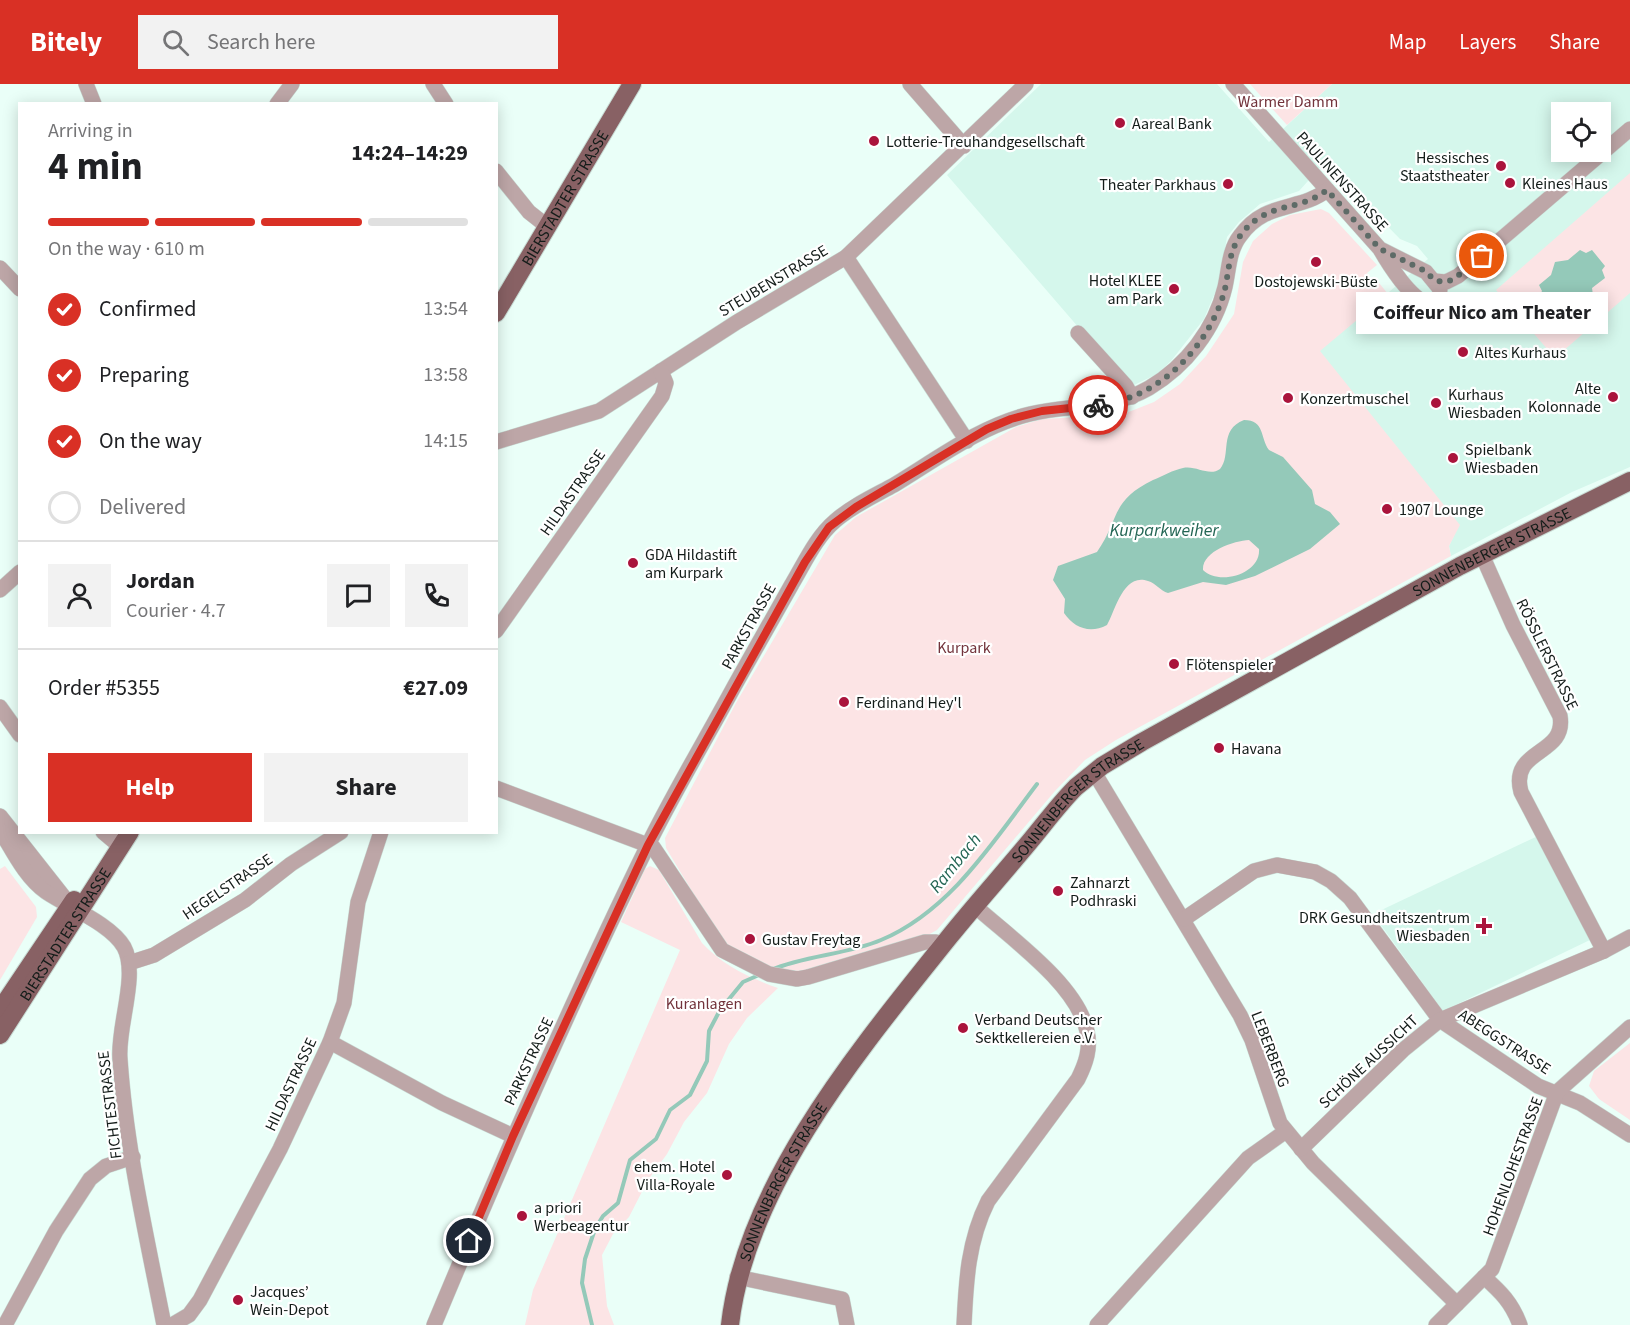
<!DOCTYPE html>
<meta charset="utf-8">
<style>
body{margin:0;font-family:"Source Sans 3",sans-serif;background:#f2f2f2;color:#202124;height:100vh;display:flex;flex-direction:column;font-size:22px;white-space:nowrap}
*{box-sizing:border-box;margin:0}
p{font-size:20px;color:#757577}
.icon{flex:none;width:33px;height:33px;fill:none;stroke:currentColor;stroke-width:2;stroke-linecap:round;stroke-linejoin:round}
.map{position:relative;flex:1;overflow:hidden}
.drawer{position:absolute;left:18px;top:18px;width:480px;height:732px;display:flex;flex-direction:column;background:#fff;border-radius:0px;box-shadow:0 3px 15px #0003}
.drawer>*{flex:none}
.controls{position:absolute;left:1551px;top:18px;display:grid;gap:12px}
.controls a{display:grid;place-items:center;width:60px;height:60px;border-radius:0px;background:#fff;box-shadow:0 3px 15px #0003;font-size:30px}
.pin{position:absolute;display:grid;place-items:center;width:51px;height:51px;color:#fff;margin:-26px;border:3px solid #fff;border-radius:50%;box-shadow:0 2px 6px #0007}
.courier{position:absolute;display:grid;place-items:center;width:60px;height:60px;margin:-30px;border:4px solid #d93025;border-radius:50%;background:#fff;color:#222;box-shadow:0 2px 8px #0007}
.bubble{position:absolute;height:42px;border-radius:0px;background:#fff;box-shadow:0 3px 15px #0003;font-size:20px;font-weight:700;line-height:42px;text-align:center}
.overview em{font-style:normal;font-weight:700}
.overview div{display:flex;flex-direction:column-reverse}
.overview{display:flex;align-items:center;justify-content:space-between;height:102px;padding:0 30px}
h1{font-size:39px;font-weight:700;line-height:45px}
.bar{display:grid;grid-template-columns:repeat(4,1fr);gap:9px 6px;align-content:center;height:72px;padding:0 30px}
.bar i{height:8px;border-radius:4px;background:#e0e0e0}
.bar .active{background:#d93025}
.bar p{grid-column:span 4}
.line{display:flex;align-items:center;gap:15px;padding:0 30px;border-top:2px solid #e0e0e0}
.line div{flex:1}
.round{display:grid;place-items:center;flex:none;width:63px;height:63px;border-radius:0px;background:#f2f2f2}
ol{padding:0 30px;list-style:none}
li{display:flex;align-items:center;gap:18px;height:66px}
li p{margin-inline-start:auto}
li .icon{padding:6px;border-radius:50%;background:#d93025;color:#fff;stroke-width:4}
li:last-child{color:#757577}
li i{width:33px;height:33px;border:3px solid #e0e0e0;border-radius:50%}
.button{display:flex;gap:12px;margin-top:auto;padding:12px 30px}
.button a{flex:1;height:69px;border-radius:0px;background:#d93025;color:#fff;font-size:24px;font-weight:700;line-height:69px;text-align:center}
.button a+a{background:#f2f2f2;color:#202124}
header{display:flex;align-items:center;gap:36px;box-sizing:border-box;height:84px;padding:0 30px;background:#d93025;color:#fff}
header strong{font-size:28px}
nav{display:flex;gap:33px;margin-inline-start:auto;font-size:21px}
.search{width:420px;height:54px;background:#f2f2f2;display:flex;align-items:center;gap:15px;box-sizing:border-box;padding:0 21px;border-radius:0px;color:#757577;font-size:22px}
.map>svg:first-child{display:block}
.built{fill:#d5f7ec;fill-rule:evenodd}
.green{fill:#fce4e5}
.water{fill:#94c9b9;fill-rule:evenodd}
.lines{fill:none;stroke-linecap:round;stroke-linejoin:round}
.stream{stroke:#94c9b9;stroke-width:4}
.minor-casing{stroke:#c8dbd4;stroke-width:16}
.major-casing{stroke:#c8dbd4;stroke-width:20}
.minor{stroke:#bda6a7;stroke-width:15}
.major{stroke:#886164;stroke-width:18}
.done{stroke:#5e6b67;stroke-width:6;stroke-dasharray:0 10.8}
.route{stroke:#d93025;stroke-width:8}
.poi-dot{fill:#aa143c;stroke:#fff;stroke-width:2}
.labels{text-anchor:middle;stroke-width:4.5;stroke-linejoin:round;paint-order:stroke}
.park-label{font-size:16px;fill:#72333b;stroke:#fff}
.poi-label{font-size:16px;fill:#131c19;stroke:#fff;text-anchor:start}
.street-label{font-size:16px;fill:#131c19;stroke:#fff}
.water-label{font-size:18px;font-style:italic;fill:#236554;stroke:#fff}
</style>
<header>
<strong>Bitely</strong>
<div class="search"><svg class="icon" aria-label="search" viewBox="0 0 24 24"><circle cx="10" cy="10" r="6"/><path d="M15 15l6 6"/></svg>Search here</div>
<nav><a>Map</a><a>Layers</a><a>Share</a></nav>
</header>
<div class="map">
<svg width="1630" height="1241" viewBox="0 0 1630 1241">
<rect width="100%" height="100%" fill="#eafff8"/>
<g class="built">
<path d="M 1041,0 L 1217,0 L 1269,58 L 1332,0 L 1630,0 L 1630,383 L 1572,408 L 1451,472 L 1449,462 L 1459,441 L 1319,267 L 1428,175 L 1417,162 L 1400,155 L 1325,78 L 1299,107 L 1260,120 L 1239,138 L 1227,153 L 1219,199 L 1204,235 L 1171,277 L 1157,290 L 1130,303 L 947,91 ZM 1562,28 L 1600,28 L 1600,68 L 1562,68 Z"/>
<polygon points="1540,751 1592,855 1443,927 1373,830"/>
</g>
<g class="green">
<polygon points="1250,0 1332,0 1287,41"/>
<polygon points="1630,89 1630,209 1555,274 1496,206"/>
<polygon points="1321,125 1329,129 1377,181 1367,189 1372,196 1375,194 1388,210 1320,267 1460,441 1449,462 1451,472 1116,656 1085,676 1055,707 937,846 926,852 819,885 787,890 726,864 666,764 665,754 736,619 835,451 856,433 1016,343 1042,335 1121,331 1154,318 1180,300 1206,272 1234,230 1243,178 1253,157 1272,140 1290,131"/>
<polygon points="5,782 36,823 37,833 0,896 0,785"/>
<path d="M 650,782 L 659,786 L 702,859 C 722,881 750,894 778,904 L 747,934 L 729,960 L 707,1009 L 684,1038 L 667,1070 L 648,1096 L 629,1133 L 613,1150 L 602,1171 L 607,1222 L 614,1241 L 525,1241 L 533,1206 L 680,866 L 621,838 L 645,785 Z"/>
<polygon points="1630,959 1630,1036 1599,1015 1589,1002 1594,987"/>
</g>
<g class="water">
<polygon points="1580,166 1586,169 1592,166 1605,182 1602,186 1605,194 1592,204 1593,211 1589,217 1576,219 1563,229 1556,226 1551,229 1538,214 1542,207 1539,201 1551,191 1555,178 1568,176"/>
<path d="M 1244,336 C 1265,336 1260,354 1269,366 L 1283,373 L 1312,406 L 1315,420 L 1330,428 L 1340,440 L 1310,465 L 1255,492 L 1226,501 L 1203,498 L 1168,509 C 1160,507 1156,499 1148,497 C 1123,488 1115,528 1107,541 C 1090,550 1074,544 1064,529 L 1065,515 L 1053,496 L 1058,482 L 1097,468 C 1120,435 1110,417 1153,396 C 1163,392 1173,386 1183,384 C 1196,381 1209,393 1220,385 C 1232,371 1218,346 1244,336 ZM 1249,456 L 1259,465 C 1261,490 1219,502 1203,486 C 1202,467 1234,457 1249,456 Z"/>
</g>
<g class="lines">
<g class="stream">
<path d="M 771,886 C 806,871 846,871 881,856 C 950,827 993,758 1037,700"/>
<polyline points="592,1241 582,1199 585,1175 595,1145 603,1132 618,1119 630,1076 656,1055 670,1026 690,1011 707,977 709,947 720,926 743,898 759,891"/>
</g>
<defs>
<g id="minor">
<polyline points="86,0 94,20"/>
<polyline points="433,0 446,20"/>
<polyline points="910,0 964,62"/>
<path d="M 1233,0 L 1380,165 C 1389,181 1410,214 1428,220 L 1439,214 L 1440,205 L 1426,188 L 1380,165"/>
<polyline points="277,20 292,0"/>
<polyline points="496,87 529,128 548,143"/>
<polyline points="846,173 967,357"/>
<polyline points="0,184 20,205"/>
<polyline points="1435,197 1446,198 1458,192 1630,45"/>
<polyline points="1078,249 1126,302 1132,313"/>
<polyline points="496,358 599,327 737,238 846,173 1026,0"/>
<path d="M 1482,471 L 1513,541 L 1560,632 C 1567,672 1509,664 1521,708 L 1604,867"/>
<polyline points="0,506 20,488"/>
<polyline points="496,547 662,312 666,299 661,287"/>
<polyline points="0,623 20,651"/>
<polyline points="1094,688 1240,931 1252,956 1280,1039 1313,1079 1457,1220"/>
<polyline points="496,704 653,763 722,866 769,890 797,895 808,893 925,858 936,858 943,861"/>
<polyline points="0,732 63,812"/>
<path d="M 0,746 C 13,767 25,793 46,808 C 68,823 111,840 124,863 C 139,891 117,943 120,975 C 126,1064 147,1154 164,1241"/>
<polyline points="103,748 116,759"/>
<polyline points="1184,835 1254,787 1277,781 1315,788 1331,797 1350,814 1440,936 1538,1002 1580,1019 1630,1051"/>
<polyline points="129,879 154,871 245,816 291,780 341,748"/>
<polyline points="330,958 442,1019 513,1052"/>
<polyline points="1301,1065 1403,966 1440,936 1604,867 1630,853"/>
<polyline points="737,1193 842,1215 847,1241"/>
<path d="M 1484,1193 C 1501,1208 1512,1219 1520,1241"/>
<polyline points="5,1241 56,1147 90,1095 106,1082 133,1073"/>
<polyline points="172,1241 189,1231 200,1216 280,1065 330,958 344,919 358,818 381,748"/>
<path d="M 434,1241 C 501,1080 570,920 647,763 C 674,708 706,655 735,601 C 754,567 773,534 792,500 C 804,480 816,453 835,437 C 852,422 874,412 894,401 C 937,375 980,342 1030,330 C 1070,320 1111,326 1149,304 C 1186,282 1215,245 1225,203 C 1229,185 1229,166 1240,152 C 1266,116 1299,128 1327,106"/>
<path d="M 964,1241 C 966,1197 968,1157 988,1117 L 1078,995 C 1086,979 1091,964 1087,947 C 1077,900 1009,853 975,822"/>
<polyline points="1097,1241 1248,1074 1286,1047"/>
<polyline points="1436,1241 1492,1185 1557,1008 1630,943"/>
</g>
<g id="major">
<path id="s1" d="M 496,229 L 632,0"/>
<polyline points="0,926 74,816"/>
<path id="s2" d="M 0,951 L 130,748"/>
<path id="s3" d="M 730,1241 C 746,1099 863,961 950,852 C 975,821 1001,792 1026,762 C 1043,742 1058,721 1076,703 L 1102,682 L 1142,658 L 1460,482 L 1630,397"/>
</g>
</defs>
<use href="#minor" class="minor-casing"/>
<use href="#major" class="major-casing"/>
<use href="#minor" class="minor"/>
<use href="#major" class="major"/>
</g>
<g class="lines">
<path class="done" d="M 1098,321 C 1158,315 1207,265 1224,209 C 1229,190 1228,169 1240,152 C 1266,116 1298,129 1327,106 L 1380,165 L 1423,186 L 1436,197 L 1446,198 L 1454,195 L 1482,172"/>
<polyline class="route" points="469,1157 513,1052 648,761 805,478 829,443 856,423 987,345 1011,335 1042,327 1098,321"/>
</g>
<g class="poi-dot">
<circle cx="1120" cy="39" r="6"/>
<circle cx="874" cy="57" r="6"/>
<circle cx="1501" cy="82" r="6"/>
<circle cx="1510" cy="99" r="6"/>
<circle cx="1228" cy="100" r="6"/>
<circle cx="1316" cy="178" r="6"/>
<circle cx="1174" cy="205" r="6"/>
<circle cx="1463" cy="268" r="6"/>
<circle cx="1613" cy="313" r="6"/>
<circle cx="1288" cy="314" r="6"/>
<circle cx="1436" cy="319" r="6"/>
<circle cx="1453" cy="374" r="6"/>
<circle cx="1387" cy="425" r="6"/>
<circle cx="633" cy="479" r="6"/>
<circle cx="1174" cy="580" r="6"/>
<circle cx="844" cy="618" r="6"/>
<circle cx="1219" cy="664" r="6"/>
<circle cx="1058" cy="807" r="6"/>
<path d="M1481 833h6v6h6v6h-6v6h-6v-6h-6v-6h6z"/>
<circle cx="750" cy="855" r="6"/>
<circle cx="963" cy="944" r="6"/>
<circle cx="727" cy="1091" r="6"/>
<circle cx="522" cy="1132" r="6"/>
<circle cx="238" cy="1216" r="6"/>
</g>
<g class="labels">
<g class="park-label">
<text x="1288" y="23">Warmer Damm</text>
<text x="964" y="569">Kurpark</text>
<text x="704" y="925">Kuranlagen</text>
</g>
<g class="poi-label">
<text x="1132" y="45">Aareal Bank</text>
<text x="886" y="63">Lotterie-Treuhandgesellschaft</text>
<text x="1489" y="79" text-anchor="end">Hessisches<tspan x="1489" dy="18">Staatstheater</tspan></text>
<text x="1522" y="105">Kleines Haus</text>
<text x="1216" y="106" text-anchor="end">Theater Parkhaus</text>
<text x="1162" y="202" text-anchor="end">Hotel KLEE<tspan x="1162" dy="18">am Park</tspan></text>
<text x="1316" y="203" text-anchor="middle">Dostojewski-Büste</text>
<text x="1475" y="274">Altes Kurhaus</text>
<text x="1601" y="310" text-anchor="end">Alte<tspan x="1601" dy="18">Kolonnade</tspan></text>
<text x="1448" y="316">Kurhaus<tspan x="1448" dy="18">Wiesbaden</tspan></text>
<text x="1300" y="320">Konzertmuschel</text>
<text x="1465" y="371">Spielbank<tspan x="1465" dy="18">Wiesbaden</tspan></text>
<text x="1399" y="431">1907 Lounge</text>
<text x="645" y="476">GDA Hildastift<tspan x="645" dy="18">am Kurpark</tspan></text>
<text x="1186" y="586">Flötenspieler</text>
<text x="856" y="624">Ferdinand Hey'l</text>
<text x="1231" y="670">Havana</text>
<text x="1070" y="804">Zahnarzt<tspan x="1070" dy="18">Podhraski</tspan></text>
<text x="1470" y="839" text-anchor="end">DRK Gesundheitszentrum<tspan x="1470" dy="18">Wiesbaden</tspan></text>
<text x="762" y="861">Gustav Freytag</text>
<text x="975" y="941">Verband Deutscher<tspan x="975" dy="18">Sektkellereien e.V.</tspan></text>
<text x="715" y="1088" text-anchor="end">ehem. Hotel<tspan x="715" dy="18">Villa-Royale</tspan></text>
<text x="534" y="1129">a priori<tspan x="534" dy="18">Werbeagentur</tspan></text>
<text x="250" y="1213">Jacques’<tspan x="250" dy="18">Wein-Depot</tspan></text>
</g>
<g class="street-label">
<text transform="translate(1343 97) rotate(48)" y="6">PAULINENSTRASSE</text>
<text dy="6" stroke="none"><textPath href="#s1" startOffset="134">BIERSTADTER STRASSE</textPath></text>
<text transform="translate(773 196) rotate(-31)" y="6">STEUBENSTRASSE</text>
<text transform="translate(572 408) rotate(-55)" y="6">HILDASTRASSE</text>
<text dy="6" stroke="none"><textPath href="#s3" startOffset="1126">SONNENBERGER STRASSE</textPath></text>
<text transform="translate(748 542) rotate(-61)" y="6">PARKSTRASSE</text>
<text transform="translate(1548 570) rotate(64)" y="6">RÖSSLERSTRASSE</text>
<text dy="6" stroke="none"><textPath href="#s3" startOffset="640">SONNENBERGER STRASSE</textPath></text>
<text transform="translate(227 802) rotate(-34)" y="6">HEGELSTRASSE</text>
<text dy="6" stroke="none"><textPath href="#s2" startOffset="120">BIERSTADTER STRASSE</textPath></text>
<text transform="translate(1505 957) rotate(33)" y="6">ABEGGSTRASSE</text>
<text transform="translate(1271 965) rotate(69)" y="6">LEBERBERG</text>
<text transform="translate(528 977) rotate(-65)" y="6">PARKSTRASSE</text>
<text transform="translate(1368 977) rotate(-43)" y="6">SCHÖNE AUSSICHT</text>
<text transform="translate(290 1000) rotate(-65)" y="6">HILDASTRASSE</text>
<text transform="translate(109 1021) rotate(-97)" y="6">FICHTESTRASSE</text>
<text transform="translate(1512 1082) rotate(-70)" y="6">HOHENLOHESTRASSE</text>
<text dy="6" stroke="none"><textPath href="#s3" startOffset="154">SONNENBERGER STRASSE</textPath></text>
</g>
<g class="water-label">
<text x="1164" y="452">Kurparkweiher</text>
<text transform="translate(955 779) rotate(-51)" y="6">Rambach</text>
</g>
</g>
</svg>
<div class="controls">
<a><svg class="icon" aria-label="locate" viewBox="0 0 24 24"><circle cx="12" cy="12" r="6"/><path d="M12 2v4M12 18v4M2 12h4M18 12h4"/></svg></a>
</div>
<div class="pin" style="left:1482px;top:172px;background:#ea580c"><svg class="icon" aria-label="bag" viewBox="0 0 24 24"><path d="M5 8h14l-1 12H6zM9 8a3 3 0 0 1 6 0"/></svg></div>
<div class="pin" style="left:469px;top:1157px;background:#1f2937"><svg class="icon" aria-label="home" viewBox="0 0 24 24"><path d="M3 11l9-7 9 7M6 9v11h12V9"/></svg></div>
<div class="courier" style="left:1098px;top:321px"><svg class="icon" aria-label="bike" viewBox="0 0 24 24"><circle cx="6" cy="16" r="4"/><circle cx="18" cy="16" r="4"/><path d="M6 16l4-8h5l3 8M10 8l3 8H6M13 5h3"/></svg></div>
<div class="bubble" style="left:1356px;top:208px;width:252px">Coiffeur Nico am Theater</div>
<section class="drawer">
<div class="overview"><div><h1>4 min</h1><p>Arriving in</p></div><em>14:24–14:29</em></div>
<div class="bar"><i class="active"></i><i class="active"></i><i class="active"></i><i></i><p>On the way · 610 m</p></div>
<ol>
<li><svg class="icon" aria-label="check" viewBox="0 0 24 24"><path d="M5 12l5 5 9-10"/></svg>Confirmed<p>13:54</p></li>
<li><svg class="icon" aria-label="check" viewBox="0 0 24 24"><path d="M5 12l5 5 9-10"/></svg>Preparing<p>13:58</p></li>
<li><svg class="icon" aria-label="check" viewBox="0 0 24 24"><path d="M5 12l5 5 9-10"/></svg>On the way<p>14:15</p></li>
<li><i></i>Delivered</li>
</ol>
<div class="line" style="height:108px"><a class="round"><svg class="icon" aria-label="person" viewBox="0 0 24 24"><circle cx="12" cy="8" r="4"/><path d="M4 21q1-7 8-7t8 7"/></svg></a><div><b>Jordan</b><p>Courier · 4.7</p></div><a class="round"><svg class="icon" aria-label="chat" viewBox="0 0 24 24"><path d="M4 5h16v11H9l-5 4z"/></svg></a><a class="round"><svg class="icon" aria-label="phone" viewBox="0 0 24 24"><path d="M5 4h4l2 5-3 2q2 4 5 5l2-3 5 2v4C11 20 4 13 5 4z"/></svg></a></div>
<div class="line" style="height:78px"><div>Order #5355</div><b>€27.09</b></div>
<div class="button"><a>Help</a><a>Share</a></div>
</section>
</div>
